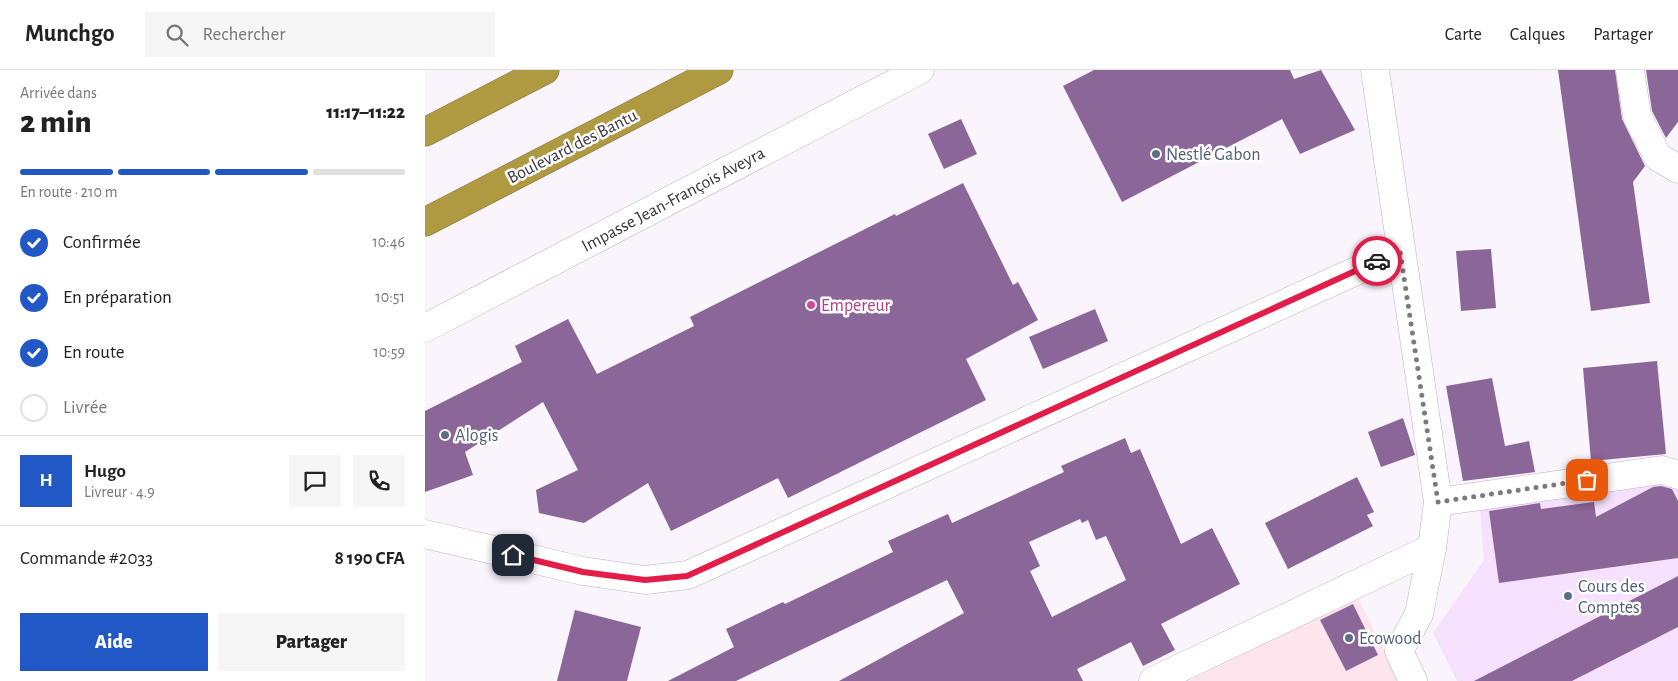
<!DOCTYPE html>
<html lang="fr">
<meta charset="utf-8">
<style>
body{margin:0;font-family:"Alegreya Sans",sans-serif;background:#f6f6f6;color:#222;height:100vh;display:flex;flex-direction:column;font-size:19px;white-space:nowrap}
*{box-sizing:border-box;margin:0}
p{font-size:16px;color:#767676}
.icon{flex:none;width:28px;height:28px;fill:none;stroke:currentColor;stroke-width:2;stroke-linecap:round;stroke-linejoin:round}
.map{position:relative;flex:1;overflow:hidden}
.sheet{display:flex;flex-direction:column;background:#fff;width:425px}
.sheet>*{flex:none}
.pin{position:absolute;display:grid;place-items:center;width:42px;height:42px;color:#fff;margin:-21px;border-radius:10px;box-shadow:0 2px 8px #0006}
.courier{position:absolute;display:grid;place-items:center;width:50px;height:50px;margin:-25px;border:4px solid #e11d48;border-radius:50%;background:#fff;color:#222;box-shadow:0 1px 6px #0007}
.headline em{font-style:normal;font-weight:800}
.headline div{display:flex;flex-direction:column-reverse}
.headline{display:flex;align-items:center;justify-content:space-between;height:85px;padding:0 20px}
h1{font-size:32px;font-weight:800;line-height:38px}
.bar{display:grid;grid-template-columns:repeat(4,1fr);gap:8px 5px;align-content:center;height:60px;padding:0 20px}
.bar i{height:6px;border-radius:4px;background:#e0e0e0}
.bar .on{background:#2158c5}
.bar p{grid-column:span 4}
.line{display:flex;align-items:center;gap:12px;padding:0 20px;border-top:1px solid #e0e0e0}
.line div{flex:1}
.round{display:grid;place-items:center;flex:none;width:52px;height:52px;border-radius:0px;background:#f6f6f6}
ol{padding:0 20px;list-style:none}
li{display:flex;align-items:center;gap:15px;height:55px}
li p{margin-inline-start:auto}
li .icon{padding:5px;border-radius:50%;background:#2158c5;color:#fff;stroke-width:4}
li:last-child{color:#767676}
li i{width:28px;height:28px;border:2px solid #e0e0e0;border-radius:50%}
.action{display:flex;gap:10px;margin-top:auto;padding:10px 20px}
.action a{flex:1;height:58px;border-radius:0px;background:#2158c5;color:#fff;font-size:20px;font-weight:800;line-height:58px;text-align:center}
.action a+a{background:#f6f6f6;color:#222}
header{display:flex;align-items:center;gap:30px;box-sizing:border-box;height:70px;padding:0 25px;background:#fff;border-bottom:1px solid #e0e0e0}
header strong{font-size:24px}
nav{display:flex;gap:28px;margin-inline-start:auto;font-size:18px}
.search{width:350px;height:45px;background:#f6f6f6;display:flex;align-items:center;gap:12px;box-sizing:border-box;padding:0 18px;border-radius:0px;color:#767676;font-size:19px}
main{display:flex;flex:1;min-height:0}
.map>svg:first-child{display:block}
.built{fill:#f5e1fd}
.industrial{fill:#fee4ed}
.building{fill:#8b6699;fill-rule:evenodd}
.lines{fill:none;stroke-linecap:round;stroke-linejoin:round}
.minor-casing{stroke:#bfafc4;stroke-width:29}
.highway-casing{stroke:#867740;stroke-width:29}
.minor{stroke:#fff;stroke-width:28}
.highway{stroke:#af9a41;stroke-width:28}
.done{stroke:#7e7880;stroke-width:5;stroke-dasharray:0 9}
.route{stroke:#e11d48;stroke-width:6}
.service-dot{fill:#5c6f8a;stroke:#fff;stroke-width:2}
.hotel-dot{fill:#d1479c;stroke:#fff;stroke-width:2}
.labels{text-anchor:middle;stroke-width:5;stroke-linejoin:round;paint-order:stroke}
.street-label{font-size:18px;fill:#3b353d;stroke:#fff}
.service-label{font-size:18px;fill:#4e5e75;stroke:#fff;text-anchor:start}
.hotel-label{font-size:18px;fill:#b23c85;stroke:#fff;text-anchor:start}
</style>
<header>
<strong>Munchgo</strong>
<div class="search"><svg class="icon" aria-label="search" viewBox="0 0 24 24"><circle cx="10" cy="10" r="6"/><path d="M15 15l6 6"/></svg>Rechercher</div>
<nav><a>Carte</a><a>Calques</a><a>Partager</a></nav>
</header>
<main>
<section class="sheet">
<div class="headline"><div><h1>2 min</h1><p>Arrivée dans</p></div><em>11:17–11:22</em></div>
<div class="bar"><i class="on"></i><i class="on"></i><i class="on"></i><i></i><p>En route · 210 m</p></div>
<ol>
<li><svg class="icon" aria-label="check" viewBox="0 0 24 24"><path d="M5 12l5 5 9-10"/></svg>Confirmée<p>10:46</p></li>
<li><svg class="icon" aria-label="check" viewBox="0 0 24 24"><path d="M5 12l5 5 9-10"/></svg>En préparation<p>10:51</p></li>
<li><svg class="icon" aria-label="check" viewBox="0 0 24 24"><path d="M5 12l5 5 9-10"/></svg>En route<p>10:59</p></li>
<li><i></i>Livrée</li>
</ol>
<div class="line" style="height:90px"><b class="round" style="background:#2158c5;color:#fff">H</b><div><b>Hugo</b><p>Livreur · 4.9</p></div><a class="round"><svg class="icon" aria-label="chat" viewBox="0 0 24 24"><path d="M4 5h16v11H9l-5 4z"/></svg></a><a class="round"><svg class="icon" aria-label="phone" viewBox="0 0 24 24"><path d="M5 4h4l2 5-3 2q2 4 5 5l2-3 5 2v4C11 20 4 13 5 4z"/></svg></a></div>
<div class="line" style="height:65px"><div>Commande #2033</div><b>8 190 CFA</b></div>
<div class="action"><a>Aide</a><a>Partager</a></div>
</section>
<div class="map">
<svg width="1253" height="611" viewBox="0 0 1253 611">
<rect width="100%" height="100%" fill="#faf4fc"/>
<polygon class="built" points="1245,406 1253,417 1253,611 1032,611 1008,563 1059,490 1055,439"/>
<polygon class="industrial" points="933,528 974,611 764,611"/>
<g class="building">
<polygon points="669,0 865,0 869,9 896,0 930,60 875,84 857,49 697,132 638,16"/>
<polygon points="1133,0 1190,0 1197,49 1220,96 1208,112 1225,233 1166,241"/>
<polygon points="1221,0 1253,0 1253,52 1241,68 1227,41"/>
<polygon points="536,49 552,84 519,99 503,64"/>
<polygon points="538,113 588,215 593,212 613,250 541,289 561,330 363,428 353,408 246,461 223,413 159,453 114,443 111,420 153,400 118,332 40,382 48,405 0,422 0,341 97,292 90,276 143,249 172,304 269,256 265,247 470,144 471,146"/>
<polygon points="1066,179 1071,238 1036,241 1031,181"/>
<polygon points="670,239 683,271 618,299 604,267"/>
<polygon points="1232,291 1241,384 1166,391 1158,298"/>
<polygon points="1067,308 1080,376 1104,371 1110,402 1038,411 1021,316"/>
<polygon points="978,348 990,385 956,397 943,362"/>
<path d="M 700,368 L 706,383 L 715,379 L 756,474 L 787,458 L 815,514 L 736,554 L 750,580 L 718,596 L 706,572 L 652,599 L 658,611 L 414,611 L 539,543 L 522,510 L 311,611 L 243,611 L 309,577 L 301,559 L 358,532 L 360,534 L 468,482 L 463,471 L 523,444 L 527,453 L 639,402 L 636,396 ZM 655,449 L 657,453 L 663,450 L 671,470 L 681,466 L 701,510 L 627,547 L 605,501 L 615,496 L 604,472 Z"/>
<polygon points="932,407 949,442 942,445 948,456 863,499 840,453"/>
<polygon points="1236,416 1247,419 1253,431 1253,488 1074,513 1064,441 1115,433 1116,439 1169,432 1171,447 1228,417"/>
<polygon points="1253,506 1253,557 1147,611 1049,611"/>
<polygon points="928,534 953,585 921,601 895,550"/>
<polygon points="150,540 216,557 202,611 132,611"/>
</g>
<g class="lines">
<defs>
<g id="minor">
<polyline points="950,0 1013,432 1007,478 994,544 974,581 988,611"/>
<polyline points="1205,0 1212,46 1233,87 1253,99"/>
<polyline points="0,258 495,0"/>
<polyline points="1013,432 1237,400 1253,405"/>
<polyline points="0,464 158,501 220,510 263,505 975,181"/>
<polyline points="728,611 1007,478"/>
</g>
<g id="highway">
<polyline points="0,62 120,0"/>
<polyline points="0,152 294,0"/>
</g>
</defs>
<use href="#minor" class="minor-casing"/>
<use href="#highway" class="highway-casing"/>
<use href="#minor" class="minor"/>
<use href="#highway" class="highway"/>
</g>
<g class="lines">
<polyline class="done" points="952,191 975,181 1013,432 1162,410"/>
<polyline class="route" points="88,485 158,502 220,510 262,506 952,191"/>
</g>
<g class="service-dot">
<circle cx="731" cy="84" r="5"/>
<circle cx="20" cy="365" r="5"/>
<circle cx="1143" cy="526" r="5"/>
<circle cx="924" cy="568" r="5"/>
</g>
<circle class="hotel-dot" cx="386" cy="235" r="5"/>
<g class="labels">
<g class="street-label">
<text transform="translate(147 76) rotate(-27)" y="6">Boulevard des Bantu</text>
<text transform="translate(248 129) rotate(-28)" y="6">Impasse Jean-François Aveyra</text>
</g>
<g class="service-label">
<text x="741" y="90">Nestlé Gabon</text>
<text x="30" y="371">Alogis</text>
<text x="1153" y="522">Cours des<tspan x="1153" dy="21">Comptes</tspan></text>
<text x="934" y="574">Ecowood</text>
</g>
<g class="hotel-label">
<text x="396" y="241">Empereur</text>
</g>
</g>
</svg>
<div class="pin" style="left:1162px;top:410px;background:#ea580c"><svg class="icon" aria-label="bag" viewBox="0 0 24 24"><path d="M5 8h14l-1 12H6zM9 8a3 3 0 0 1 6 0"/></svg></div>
<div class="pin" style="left:88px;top:485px;background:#1f2937"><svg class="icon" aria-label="home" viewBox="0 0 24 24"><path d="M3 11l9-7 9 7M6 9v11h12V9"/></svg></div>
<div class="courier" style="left:952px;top:191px"><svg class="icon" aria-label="car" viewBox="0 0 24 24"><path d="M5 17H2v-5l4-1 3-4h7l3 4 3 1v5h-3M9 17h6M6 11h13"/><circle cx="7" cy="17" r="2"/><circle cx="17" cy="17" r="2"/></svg></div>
</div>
</main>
